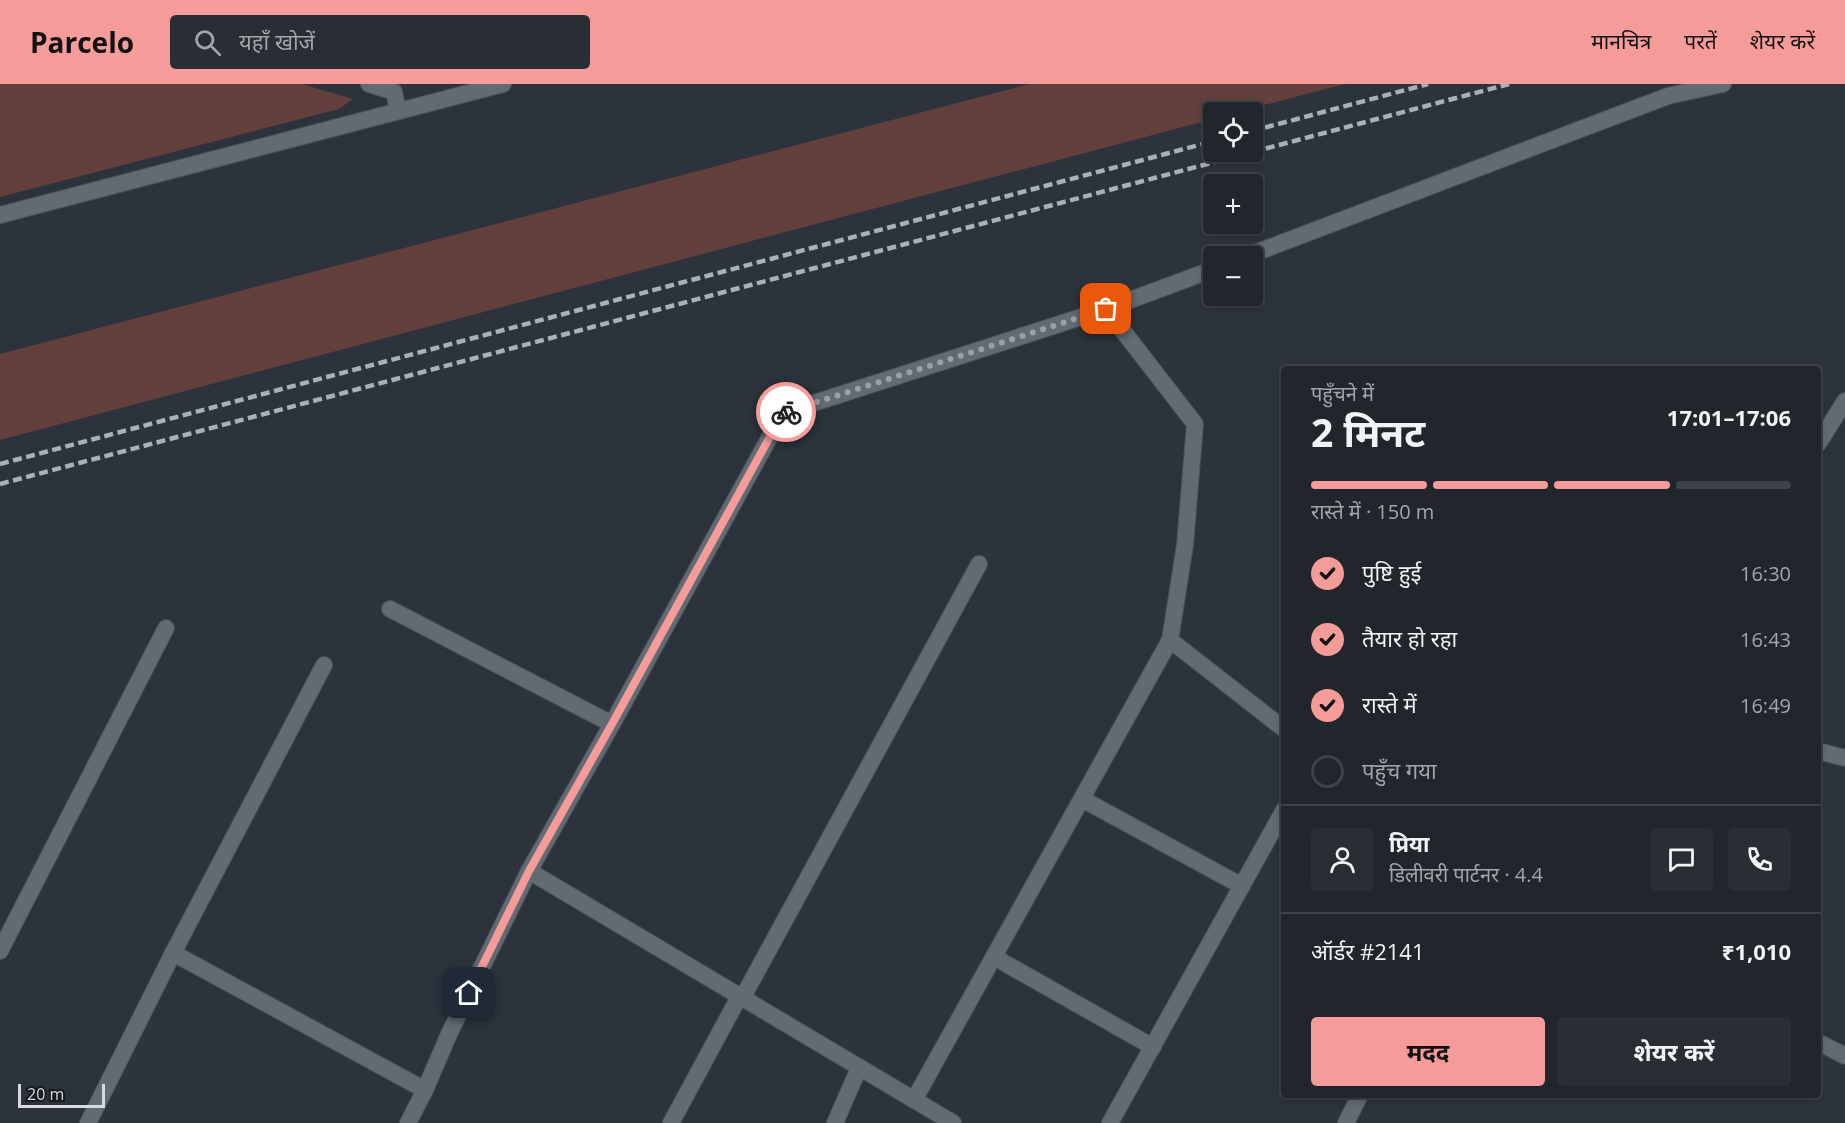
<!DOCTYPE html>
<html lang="hi">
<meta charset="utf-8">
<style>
body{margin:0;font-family:"Open Sans","Noto Sans Devanagari",sans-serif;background:#292e35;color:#f1f3f6;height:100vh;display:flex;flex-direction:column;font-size:22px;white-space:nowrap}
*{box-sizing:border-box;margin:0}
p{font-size:20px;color:#a2a5aa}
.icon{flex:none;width:33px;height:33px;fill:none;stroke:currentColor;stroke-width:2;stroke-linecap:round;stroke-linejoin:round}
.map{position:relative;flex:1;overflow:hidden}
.panel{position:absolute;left:1281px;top:282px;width:540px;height:732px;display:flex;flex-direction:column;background:#21262d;border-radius:6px;box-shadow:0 3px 9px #0003,0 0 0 2px #3e4349}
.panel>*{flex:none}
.tools{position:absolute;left:1203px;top:18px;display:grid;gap:12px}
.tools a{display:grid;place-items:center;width:60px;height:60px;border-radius:6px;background:#21262d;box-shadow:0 3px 9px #0003,0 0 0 2px #3e4349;font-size:30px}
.scale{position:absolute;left:18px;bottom:15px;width:87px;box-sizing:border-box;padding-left:6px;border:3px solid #d6dbe1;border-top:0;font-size:16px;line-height:21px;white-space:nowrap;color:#d6dbe1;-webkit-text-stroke:4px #171b1e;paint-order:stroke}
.pin{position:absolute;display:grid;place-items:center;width:51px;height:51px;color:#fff;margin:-26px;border-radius:12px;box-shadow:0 3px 9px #0006}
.courier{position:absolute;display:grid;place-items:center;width:60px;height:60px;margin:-30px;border:4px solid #f59b99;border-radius:50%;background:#fff;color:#222;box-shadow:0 2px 8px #0007}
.head em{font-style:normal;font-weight:700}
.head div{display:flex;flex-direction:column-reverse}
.head{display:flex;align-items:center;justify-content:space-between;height:102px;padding:0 30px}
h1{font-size:39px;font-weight:700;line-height:45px}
.bar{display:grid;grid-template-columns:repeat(4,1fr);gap:9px 6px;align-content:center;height:72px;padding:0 30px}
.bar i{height:8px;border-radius:4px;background:#3e4349}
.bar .selected{background:#f59b99}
.bar p{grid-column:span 4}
.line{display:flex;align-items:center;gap:15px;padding:0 30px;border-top:2px solid #3e4349}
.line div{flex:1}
.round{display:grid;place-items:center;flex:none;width:63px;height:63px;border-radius:6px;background:#292e35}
ol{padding:0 30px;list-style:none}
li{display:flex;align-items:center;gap:18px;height:66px}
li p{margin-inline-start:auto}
li .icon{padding:6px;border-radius:50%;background:#f59b99;color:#111;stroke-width:4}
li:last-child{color:#a2a5aa}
li i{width:33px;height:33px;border:3px solid #3e4349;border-radius:50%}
.button{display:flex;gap:12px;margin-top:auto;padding:12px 30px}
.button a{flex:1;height:69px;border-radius:6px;background:#f59b99;color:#111;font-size:24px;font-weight:700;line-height:69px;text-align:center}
.button a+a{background:#292e35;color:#f1f3f6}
header{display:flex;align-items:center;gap:36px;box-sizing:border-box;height:84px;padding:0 30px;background:#f59b99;color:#111}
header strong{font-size:28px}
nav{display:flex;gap:33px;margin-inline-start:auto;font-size:21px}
.search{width:420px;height:54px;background:#292e35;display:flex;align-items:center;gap:15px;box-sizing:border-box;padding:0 21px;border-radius:6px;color:#a2a5aa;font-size:22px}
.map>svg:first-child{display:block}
.green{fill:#633f3e}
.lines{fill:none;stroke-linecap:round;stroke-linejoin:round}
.minor-casing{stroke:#4a5158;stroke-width:18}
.minor{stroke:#626a74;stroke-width:16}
.rail{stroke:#aab0b7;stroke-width:4.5;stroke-dasharray:9 4.5;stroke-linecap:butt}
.done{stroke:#9aa0a7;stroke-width:6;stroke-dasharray:0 10.8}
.route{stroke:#f59b99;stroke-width:8}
</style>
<header>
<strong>Parcelo</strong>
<div class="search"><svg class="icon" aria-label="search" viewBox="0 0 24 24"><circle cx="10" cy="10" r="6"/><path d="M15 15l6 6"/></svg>यहाँ खोजें</div>
<nav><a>मानचित्र</a><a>परतें</a><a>शेयर करें</a></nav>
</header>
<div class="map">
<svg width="1845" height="1039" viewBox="0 0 1845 1039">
<rect width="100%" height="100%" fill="#2c333c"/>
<g class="green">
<polygon points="0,0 302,0 353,15 339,25 0,113"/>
<polygon points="1029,0 1345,0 1237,28 1214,28 1213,35 0,356 0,270"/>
</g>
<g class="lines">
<defs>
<g id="minor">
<polyline points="369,0 394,8 398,27"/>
<polyline points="0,131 503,0"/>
<polyline points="1247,172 1668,12 1723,0"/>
<polyline points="1106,225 1195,340 1185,461 1170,556 1284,645"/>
<polyline points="1818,360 1845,317"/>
<polyline points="390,525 612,640"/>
<polyline points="1818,667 1845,674"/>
<polyline points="1082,715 1242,802"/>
<polyline points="529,787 953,1039"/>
<polyline points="0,867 166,544"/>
<polyline points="173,869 425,1006"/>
<polyline points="994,873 1153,963"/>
<polyline points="1818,958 1845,972"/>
<polyline points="914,1016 1170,556"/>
<polyline points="88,1039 173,869 324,581"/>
<polyline points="408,1039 425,1006 449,950 529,787 612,640 783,329 1106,225 1214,185"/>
<polyline points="671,1039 739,913 744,911 979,480"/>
<polyline points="835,1039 859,984"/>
<polyline points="1110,1039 1284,726"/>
<polyline points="1346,1039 1360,1011"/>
</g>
</defs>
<use href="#minor" class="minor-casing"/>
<use href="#minor" class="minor"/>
<g class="rail">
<polyline points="1252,47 1428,0"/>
<polyline points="0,380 1214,57"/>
<polyline points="0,400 1509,0"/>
</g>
</g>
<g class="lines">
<polyline class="done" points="786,328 1106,225"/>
<polyline class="route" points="469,909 529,787 612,640 783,329 786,328"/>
</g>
</svg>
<div class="tools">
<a><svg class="icon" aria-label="locate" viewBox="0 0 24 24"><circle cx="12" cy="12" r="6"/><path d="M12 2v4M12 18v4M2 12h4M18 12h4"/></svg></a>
<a>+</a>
<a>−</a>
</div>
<div class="scale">20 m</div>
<div class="pin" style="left:1106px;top:225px;background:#ea580c"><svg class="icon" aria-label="bag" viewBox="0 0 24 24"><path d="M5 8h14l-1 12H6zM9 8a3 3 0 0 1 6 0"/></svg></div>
<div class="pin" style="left:469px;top:909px;background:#1f2937"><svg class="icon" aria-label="home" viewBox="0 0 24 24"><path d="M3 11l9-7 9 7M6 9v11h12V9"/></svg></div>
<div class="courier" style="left:786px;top:328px"><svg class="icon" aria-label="bike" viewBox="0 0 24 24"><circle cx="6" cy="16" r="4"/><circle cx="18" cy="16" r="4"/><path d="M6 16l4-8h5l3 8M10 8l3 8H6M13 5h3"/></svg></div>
<section class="panel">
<div class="head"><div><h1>2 मिनट</h1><p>पहुँचने में</p></div><em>17:01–17:06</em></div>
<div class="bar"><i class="selected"></i><i class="selected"></i><i class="selected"></i><i></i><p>रास्ते में · 150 m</p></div>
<ol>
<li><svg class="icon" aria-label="check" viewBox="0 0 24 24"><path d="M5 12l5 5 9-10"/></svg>पुष्टि हुई<p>16:30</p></li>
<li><svg class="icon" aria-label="check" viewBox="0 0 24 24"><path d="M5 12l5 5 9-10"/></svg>तैयार हो रहा<p>16:43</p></li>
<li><svg class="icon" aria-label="check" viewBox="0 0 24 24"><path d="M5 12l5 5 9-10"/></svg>रास्ते में<p>16:49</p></li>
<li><i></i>पहुँच गया</li>
</ol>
<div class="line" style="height:108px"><a class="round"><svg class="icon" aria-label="person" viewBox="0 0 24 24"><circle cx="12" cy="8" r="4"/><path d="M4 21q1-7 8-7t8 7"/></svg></a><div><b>प्रिया</b><p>डिलीवरी पार्टनर · 4.4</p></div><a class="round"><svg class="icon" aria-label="chat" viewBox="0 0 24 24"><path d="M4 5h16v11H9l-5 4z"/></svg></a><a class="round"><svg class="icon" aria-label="phone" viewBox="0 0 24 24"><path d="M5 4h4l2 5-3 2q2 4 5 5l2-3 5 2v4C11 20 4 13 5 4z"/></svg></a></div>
<div class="line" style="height:78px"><div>ऑर्डर #2141</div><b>₹1,010</b></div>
<div class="button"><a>मदद</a><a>शेयर करें</a></div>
</section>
</div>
